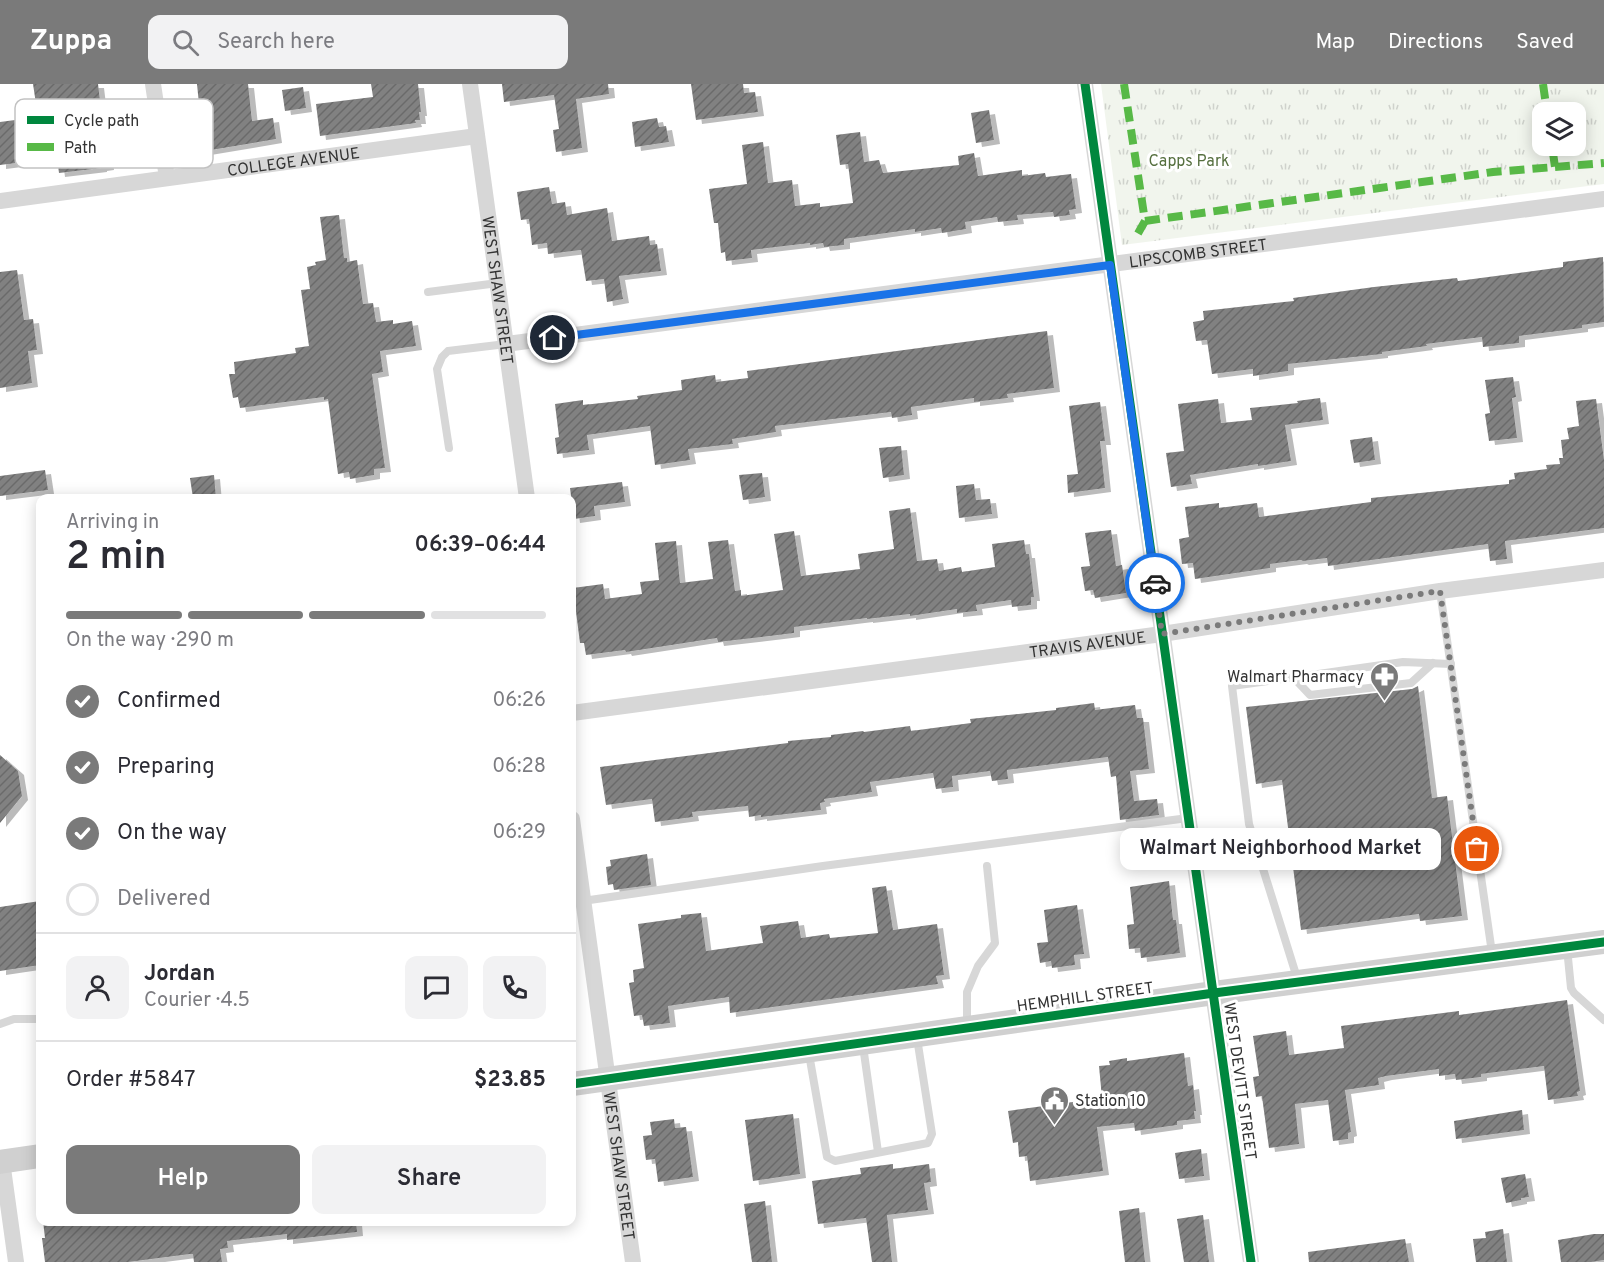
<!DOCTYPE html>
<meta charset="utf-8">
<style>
body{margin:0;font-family:Overpass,sans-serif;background:#f2f2f3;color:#2b2b33;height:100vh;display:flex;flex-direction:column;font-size:22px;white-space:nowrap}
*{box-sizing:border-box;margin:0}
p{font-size:20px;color:#7c7c81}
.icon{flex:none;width:33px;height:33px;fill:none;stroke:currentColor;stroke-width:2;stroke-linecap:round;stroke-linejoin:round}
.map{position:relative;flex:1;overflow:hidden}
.side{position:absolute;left:36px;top:410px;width:540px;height:732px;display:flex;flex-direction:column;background:#fff;border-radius:12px;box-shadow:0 3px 15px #0003}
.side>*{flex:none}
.fabs{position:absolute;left:1532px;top:18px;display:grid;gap:12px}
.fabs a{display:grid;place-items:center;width:54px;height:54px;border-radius:12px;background:#fff;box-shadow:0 3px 15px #0003;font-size:30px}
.pin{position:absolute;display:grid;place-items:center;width:51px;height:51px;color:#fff;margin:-26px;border:3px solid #fff;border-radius:50%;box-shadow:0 2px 6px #0007}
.courier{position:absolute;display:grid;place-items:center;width:60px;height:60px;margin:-30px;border:4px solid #1a73e8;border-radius:50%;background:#fff;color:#222;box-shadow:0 2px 8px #0007}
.bubble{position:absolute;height:42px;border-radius:12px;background:#fff;box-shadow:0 3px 15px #0003;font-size:20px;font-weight:600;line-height:42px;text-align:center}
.summary em{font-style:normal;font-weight:600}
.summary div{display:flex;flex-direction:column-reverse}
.summary{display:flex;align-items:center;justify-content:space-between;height:102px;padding:0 30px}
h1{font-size:39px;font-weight:600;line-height:45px}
.bar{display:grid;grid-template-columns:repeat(4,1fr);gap:9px 6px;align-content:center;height:72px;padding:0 30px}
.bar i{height:8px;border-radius:4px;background:#e1e1e2}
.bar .active{background:#7a7a7a}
.bar p{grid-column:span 4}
.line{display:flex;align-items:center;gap:15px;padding:0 30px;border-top:2px solid #e1e1e2}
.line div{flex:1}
.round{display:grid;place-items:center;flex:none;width:63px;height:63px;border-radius:12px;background:#f2f2f3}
ol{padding:0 30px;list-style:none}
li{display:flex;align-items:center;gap:18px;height:66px}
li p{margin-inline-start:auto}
li .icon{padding:6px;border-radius:50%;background:#7a7a7a;color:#fff;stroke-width:4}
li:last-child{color:#7c7c81}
li i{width:33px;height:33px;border:3px solid #e1e1e2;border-radius:50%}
.button{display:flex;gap:12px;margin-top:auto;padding:12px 30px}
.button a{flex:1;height:69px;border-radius:12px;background:#7a7a7a;color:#fff;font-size:24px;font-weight:600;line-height:69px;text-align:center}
.button a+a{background:#f2f2f3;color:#2b2b33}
header{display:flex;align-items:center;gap:36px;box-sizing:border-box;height:84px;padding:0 30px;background:#7a7a7a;color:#fff}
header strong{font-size:28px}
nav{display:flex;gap:33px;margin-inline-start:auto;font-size:21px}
.search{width:420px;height:54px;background:#f2f2f3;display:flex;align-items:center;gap:15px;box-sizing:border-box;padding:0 21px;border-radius:12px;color:#7c7c81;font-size:22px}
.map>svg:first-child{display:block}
.park{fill:url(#park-tufts);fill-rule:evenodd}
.building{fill:url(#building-hatch);filter:url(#shadow)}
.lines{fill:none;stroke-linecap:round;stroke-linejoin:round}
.service{stroke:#d7d7d7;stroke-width:8}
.minor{stroke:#d7d7d7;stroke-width:16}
.secondary{stroke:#d0d0d0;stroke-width:24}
.quiet{stroke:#58b947;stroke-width:8;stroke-dasharray:15 8;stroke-linecap:butt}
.cycleway-casing{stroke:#fff;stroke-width:13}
.cycleway{stroke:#00873e;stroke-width:9}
.done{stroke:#7a7a7a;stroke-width:6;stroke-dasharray:0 10.8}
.route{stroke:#1a73e8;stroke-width:8}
.labels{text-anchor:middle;stroke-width:6;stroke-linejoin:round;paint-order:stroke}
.park-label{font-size:16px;fill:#56703f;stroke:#fff}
.street-label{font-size:16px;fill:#333;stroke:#fff}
.poi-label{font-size:16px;fill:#333;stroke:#fff;text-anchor:end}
.key{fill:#fff;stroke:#c2c2c2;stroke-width:1.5}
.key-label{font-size:16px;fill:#333}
</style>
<header>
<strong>Zuppa</strong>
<div class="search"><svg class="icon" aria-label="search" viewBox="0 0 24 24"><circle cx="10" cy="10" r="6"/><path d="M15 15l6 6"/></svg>Search here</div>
<nav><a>Map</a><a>Directions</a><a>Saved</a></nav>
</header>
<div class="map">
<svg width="1604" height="1178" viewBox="0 0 1604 1178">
<defs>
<pattern id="park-tufts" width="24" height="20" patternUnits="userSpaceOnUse" patternTransform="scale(1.5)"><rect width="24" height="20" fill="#f1f5ed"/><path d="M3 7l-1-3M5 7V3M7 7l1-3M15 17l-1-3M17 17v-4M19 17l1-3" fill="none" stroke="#cfd2cc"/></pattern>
<pattern id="building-hatch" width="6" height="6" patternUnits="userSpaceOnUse" patternTransform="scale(1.5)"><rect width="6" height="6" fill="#818181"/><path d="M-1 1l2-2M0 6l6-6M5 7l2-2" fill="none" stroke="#6a6a6a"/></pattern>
<filter id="shadow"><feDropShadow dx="6" dy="4" stdDeviation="0" flood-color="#0004"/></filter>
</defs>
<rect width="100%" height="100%" fill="#fff"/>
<path class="park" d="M 1101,0 L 1604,0 L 1604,100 L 1122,161 ZM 1542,28 L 1575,28 L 1575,62 L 1542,62 Z"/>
<g class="building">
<polygon points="33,0 98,0 108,82 101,83 101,84 59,89 54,49 21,53 24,78 0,81 0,38 38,33"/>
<polygon points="197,0 248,0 252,37 273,34 276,55 205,67 203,49 207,49 203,19 199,20"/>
<polygon points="371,0 418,0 421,28 419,28 420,36 415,36 416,39 320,52 316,20 373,13"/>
<polygon points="502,0 608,0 609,10 576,15 582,64 556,68 553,46 559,45 554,11 504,18"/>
<polygon points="691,0 743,0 744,9 755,8 758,28 696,36"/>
<polygon points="303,3 306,24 285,27 282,6"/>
<polygon points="989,26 994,56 976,59 971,29"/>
<polygon points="657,34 659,43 666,42 669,58 635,63 632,38"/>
<polygon points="860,48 864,78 879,76 883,89 959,81 958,72 974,69 978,92 1022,86 1022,92 1045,89 1046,93 1071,90 1076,125 1069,126 1070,131 1054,133 1053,128 1017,131 1018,136 998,138 997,133 965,138 966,145 942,149 941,144 915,148 915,145 844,155 844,161 824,163 823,159 810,161 810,159 751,166 752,174 726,177 725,168 721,169 718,139 714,139 709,105 747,100 742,61 763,58 768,99 792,96 795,122 820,119 820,123 853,119 848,80 840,81 836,51"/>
<polygon points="549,103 552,120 565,118 567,131 607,124 612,157 649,152 650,161 657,160 661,187 619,192 623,215 607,218 604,195 586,197 581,166 548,170 547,159 532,161 529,135 521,136 517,108"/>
<polygon points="339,131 344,174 347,174 347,178 357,176 363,220 373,219 376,238 393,236 393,240 412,237 416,262 380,267 383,288 372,290 385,384 374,385 374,391 350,395 349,388 338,390 328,315 324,316 324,313 240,324 238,313 233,314 229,290 235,290 234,278 296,269 295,264 309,262 301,206 310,205 307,183 316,181 315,178 326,176 320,133"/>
<polygon points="1603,173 1604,238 1582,241 1582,244 1519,252 1519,259 1483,263 1482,253 1426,260 1427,262 1382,268 1382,270 1288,280 1288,287 1253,292 1253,285 1212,290 1207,256 1196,257 1193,238 1204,236 1203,227 1284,218 1294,217 1293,214 1374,203 1457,194 1458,197 1511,190 1563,183 1563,178"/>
<polygon points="17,186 24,236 33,235 37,266 28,267 32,299 0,304 0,188"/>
<polygon points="1047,247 1054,304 1007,310 1008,314 974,318 974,314 911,323 912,331 892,334 891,328 775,342 776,348 732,355 733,360 688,365 690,376 655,381 650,342 587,351 589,366 557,370 555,354 559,353 555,320 583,316 583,321 638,315 637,312 682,306 681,296 715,291 716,298 748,294 747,287"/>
<polygon points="1513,293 1516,313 1512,314 1517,354 1489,357 1485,330 1490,329 1485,296"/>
<polygon points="1320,314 1323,336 1285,341 1291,377 1258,382 1258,380 1190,391 1192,400 1171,403 1166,369 1184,367 1178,320 1218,315 1221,339 1252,336 1250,324 1298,319 1297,317"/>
<polygon points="1596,315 1604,376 1604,444 1505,457 1507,475 1490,477 1488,460 1328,482 1327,474 1303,477 1301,476 1270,480 1270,484 1195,495 1193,479 1182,480 1179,455 1189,453 1185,423 1219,419 1219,424 1257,419 1259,433 1371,418 1371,414 1509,400 1509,396 1515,395 1514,389 1547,385 1546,381 1560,380 1559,374 1563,374 1561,356 1569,355 1567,344 1579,342 1576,317"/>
<polygon points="1100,318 1105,357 1100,357 1105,404 1068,409 1067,391 1078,390 1069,322"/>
<polygon points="1372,353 1375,376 1354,379 1350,356"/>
<polygon points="901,362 904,391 883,394 879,364"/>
<polygon points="45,386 48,406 0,412 0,392"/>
<polygon points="762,389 765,413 743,416 739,391"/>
<polygon points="214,391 216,414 193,414 190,394"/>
<polygon points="622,398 625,418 594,422 595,432 574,435 570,404"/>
<polygon points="974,400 976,416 990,415 992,430 959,434 956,402"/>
<polygon points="910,424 917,477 937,475 939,487 961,483 962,488 995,483 992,460 1024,456 1026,470 1029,470 1034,513 1031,513 1031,521 1012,523 1011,516 976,521 977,527 957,529 957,525 910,532 910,530 867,535 867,534 794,543 794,549 778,551 718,558 717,554 626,568 625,566 586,571 584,559 580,559 573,504 603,500 605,515 642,510 640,498 659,496 655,459 676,457 680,499 713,495 708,458 728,456 735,507 741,506 741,512 783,506 774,450 794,447 801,492 860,485 858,470 894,465 889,427"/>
<polygon points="1111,446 1116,482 1122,481 1126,509 1095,514 1093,506 1085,507 1081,483 1090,482 1085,449"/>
<polygon points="1418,602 1432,714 1447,712 1462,832 1420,837 1419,830 1301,846 1282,696 1256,700 1246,623 1412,605"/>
<polygon points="1094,619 1095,626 1135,621 1137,634 1143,634 1149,685 1130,687 1134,717 1157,715 1159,731 1120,736 1116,692 1111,693 1108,673 1007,686 1008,695 992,697 990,687 952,692 953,703 936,705 933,689 870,698 872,708 824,715 825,718 820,719 821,726 761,733 761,731 749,733 748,722 692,728 693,733 655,738 652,715 606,721 600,683 788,659 788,657 831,653 831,651 863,647 864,648 910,642 911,647 971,639 970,635 1056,626 1056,624"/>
<polygon points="0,671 18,687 22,712 0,739"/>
<polygon points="647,770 651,801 614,806 613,800 608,801 606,783 611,782 610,776"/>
<polygon points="1169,797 1173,836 1176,836 1180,869 1141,874 1140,864 1129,865 1127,841 1134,840 1130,803"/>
<polygon points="886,802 893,846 937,840 944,891 936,892 938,900 730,929 729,913 668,922 670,939 644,942 642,931 634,932 629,899 634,898 633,886 644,884 638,840 681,834 681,831 701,829 706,867 763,859 760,842 798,837 801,854 829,850 830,854 878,849 872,804"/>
<polygon points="40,817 40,881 0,887 0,823"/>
<polygon points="1077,821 1084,870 1074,871 1075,881 1052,884 1051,877 1040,879 1037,859 1048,858 1044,826"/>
<polygon points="1567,916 1580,1007 1577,1008 1578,1012 1548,1016 1544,982 1481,990 1481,993 1456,996 1455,990 1439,992 1439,985 1386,992 1378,994 1379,1001 1345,1006 1351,1048 1348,1049 1348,1055 1333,1057 1328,1016 1295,1020 1299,1060 1269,1064 1263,1020 1262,1012 1256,1013 1253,993 1259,992 1253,952 1286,947 1289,971 1344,964 1341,942 1459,927 1459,931"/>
<polygon points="1184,969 1188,1002 1193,1001 1196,1027 1194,1027 1195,1035 1177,1037 1177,1041 1135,1047 1134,1039 1097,1043 1103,1087 1030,1097 1027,1072 1019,1073 1018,1058 1013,1059 1008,1027 1102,1014 1099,982 1110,981 1109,977 1127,974 1127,977"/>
<polygon points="1522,1026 1524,1046 1456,1055 1454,1037"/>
<polygon points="793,1030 800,1090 753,1097 745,1036"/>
<polygon points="674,1035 675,1044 686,1043 693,1093 658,1098 655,1075 646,1076 643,1052 652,1051 650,1038"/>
<polygon points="1201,1065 1204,1092 1179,1095 1175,1069"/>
<polygon points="893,1080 893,1085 929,1080 931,1098 924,1099 928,1126 887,1131 892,1178 872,1178 866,1134 818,1140 812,1097 861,1090 860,1084"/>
<polygon points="1525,1090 1529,1113 1521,1114 1521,1116 1506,1119 1501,1094"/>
<polygon points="765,1117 772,1178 752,1178 744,1120"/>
<polygon points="1139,1124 1145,1178 1125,1178 1119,1127"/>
<polygon points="1203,1131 1209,1178 1184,1178 1177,1135"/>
<polygon points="43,1137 356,1137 357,1148 287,1156 287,1150 227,1157 228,1164 220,1165 222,1178 194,1178 193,1170 190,1170 128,1178 45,1178 42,1154 45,1154"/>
<polygon points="1503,1145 1507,1178 1476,1178 1473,1155 1486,1154 1485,1148"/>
<polygon points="1594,1150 1604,1150 1604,1176 1591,1178 1561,1178 1558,1156"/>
<polygon points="1405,1155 1409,1178 1309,1178 1308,1168"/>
</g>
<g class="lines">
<g class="service">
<polyline points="428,208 498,199"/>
<polyline points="449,364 437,285 442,273 448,267 506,260"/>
<polyline points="1440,507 1492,869"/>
<polyline points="1293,593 1310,611 1411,599 1433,579"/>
<polyline points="583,817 823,782 1188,734"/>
<polyline points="1567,864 1571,904 1574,909 1604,936"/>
<polyline points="1298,897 1249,740 1232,602 1403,578 1451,580"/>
<polyline points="0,940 14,935 40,935"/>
<polyline points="967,940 967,908 978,882 995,859 987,782"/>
<polyline points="863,962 878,1068"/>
<polyline points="809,970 827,1073 835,1077 928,1059 932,1050 917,954"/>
</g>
<g class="minor">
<polyline points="153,0 167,94"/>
<path id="s1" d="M 470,0 L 527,414"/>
<polyline points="1085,0 1251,1178"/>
<path id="s2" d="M 0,117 L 477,52"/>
<path id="s3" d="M 506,260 L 1604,115"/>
<path id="s4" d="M 572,629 L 1162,550 L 1440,507 L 1604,486"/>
<path id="s5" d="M 572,735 L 633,1178"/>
<polyline points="2,1077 16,1178"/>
</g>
<g class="secondary">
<polyline points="572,1000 1214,909 1604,858"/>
<polyline points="0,1078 40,1072"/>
</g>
<g class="quiet">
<polyline points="1124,0 1145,137 1136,153"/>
<polyline points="1543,0 1547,28"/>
<polyline points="1555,83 1604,79"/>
<polyline points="1145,137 1493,88 1555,83 1552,62"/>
</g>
<defs>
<g id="cycleway">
<polyline points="1085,0 1251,1178"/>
<polyline points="572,1000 1214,909 1604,858"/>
</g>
</defs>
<use href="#cycleway" class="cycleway-casing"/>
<use href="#cycleway" class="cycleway"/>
</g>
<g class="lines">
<polyline class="done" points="1155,499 1162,550 1440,507 1477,765"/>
<polyline class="route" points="553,254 1110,181 1155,499"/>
</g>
<defs>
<symbol id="pharmacy-pin" viewBox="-11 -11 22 30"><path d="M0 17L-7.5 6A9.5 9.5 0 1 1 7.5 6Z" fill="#7a7a7a" stroke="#fff"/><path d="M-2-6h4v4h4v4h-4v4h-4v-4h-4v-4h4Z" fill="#fff"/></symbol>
<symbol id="civic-pin" viewBox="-11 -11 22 30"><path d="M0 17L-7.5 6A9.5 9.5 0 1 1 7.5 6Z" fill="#7a7a7a" stroke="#fff"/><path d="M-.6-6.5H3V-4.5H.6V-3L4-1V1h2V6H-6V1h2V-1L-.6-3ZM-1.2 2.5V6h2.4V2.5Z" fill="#fff"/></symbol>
</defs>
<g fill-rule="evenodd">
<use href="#pharmacy-pin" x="1368" y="576" width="33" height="45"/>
<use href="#civic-pin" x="1038" y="1000" width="33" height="45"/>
</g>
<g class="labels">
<g class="park-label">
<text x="1189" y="82">Capps Park</text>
</g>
<g class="street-label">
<text dy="6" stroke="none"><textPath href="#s2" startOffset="296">COLLEGE AVENUE</textPath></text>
<text dy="6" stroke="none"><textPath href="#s3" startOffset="698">LIPSCOMB STREET</textPath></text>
<text dy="6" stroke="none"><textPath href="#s1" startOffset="208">WEST SHAW STREET</textPath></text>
<text dy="6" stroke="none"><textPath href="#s4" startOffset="520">TRAVIS AVENUE</textPath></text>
<text transform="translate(1085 912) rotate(-8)" y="6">HEMPHILL STREET</text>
<text transform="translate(1241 997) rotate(82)" y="6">WEST DEVITT STREET</text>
<text dy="6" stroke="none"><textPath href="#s5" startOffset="350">WEST SHAW STREET</textPath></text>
</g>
<g class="poi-label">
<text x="1364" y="598">Walmart Pharmacy</text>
<text x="1075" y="1022" text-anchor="start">Station 10</text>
</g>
</g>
<rect x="15" y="15" width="198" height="69" rx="9" class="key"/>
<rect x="27" y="32" width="27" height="8" fill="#00873e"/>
<rect x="27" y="59" width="27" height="8" fill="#58b947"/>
<g class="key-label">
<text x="64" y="42">Cycle path</text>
<text x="64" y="69">Path</text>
</g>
</svg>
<div class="fabs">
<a><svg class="icon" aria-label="layers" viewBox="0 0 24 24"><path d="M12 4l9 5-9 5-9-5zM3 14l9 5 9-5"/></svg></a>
</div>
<div class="pin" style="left:1477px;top:765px;background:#ea580c"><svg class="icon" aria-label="bag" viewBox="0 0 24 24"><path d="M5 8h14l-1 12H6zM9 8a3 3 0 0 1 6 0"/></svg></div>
<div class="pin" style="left:553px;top:254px;background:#1f2937"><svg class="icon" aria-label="home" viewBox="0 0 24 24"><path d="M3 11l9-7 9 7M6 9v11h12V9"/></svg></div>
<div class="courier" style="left:1155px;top:499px"><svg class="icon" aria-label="car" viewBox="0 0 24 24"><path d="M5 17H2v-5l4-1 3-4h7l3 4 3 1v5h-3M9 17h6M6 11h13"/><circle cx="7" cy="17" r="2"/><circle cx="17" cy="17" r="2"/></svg></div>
<div class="bubble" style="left:1120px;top:744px;width:321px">Walmart Neighborhood Market</div>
<section class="side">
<div class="summary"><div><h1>2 min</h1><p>Arriving in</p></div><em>06:39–06:44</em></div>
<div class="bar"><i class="active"></i><i class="active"></i><i class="active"></i><i></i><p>On the way · 290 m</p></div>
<ol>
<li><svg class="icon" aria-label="check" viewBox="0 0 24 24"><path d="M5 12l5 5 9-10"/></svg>Confirmed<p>06:26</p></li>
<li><svg class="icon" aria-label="check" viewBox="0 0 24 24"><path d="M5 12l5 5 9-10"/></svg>Preparing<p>06:28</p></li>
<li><svg class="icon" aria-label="check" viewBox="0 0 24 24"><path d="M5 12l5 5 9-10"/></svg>On the way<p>06:29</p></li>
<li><i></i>Delivered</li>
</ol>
<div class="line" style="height:108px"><a class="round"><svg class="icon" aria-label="person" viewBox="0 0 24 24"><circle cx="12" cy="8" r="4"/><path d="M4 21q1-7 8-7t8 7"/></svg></a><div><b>Jordan</b><p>Courier · 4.5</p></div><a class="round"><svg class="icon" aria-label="chat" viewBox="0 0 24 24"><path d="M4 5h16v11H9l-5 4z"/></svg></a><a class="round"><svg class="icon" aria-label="phone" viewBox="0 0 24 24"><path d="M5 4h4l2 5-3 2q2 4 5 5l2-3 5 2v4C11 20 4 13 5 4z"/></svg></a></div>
<div class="line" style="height:78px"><div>Order #5847</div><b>$23.85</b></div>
<div class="button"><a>Help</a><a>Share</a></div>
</section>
</div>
